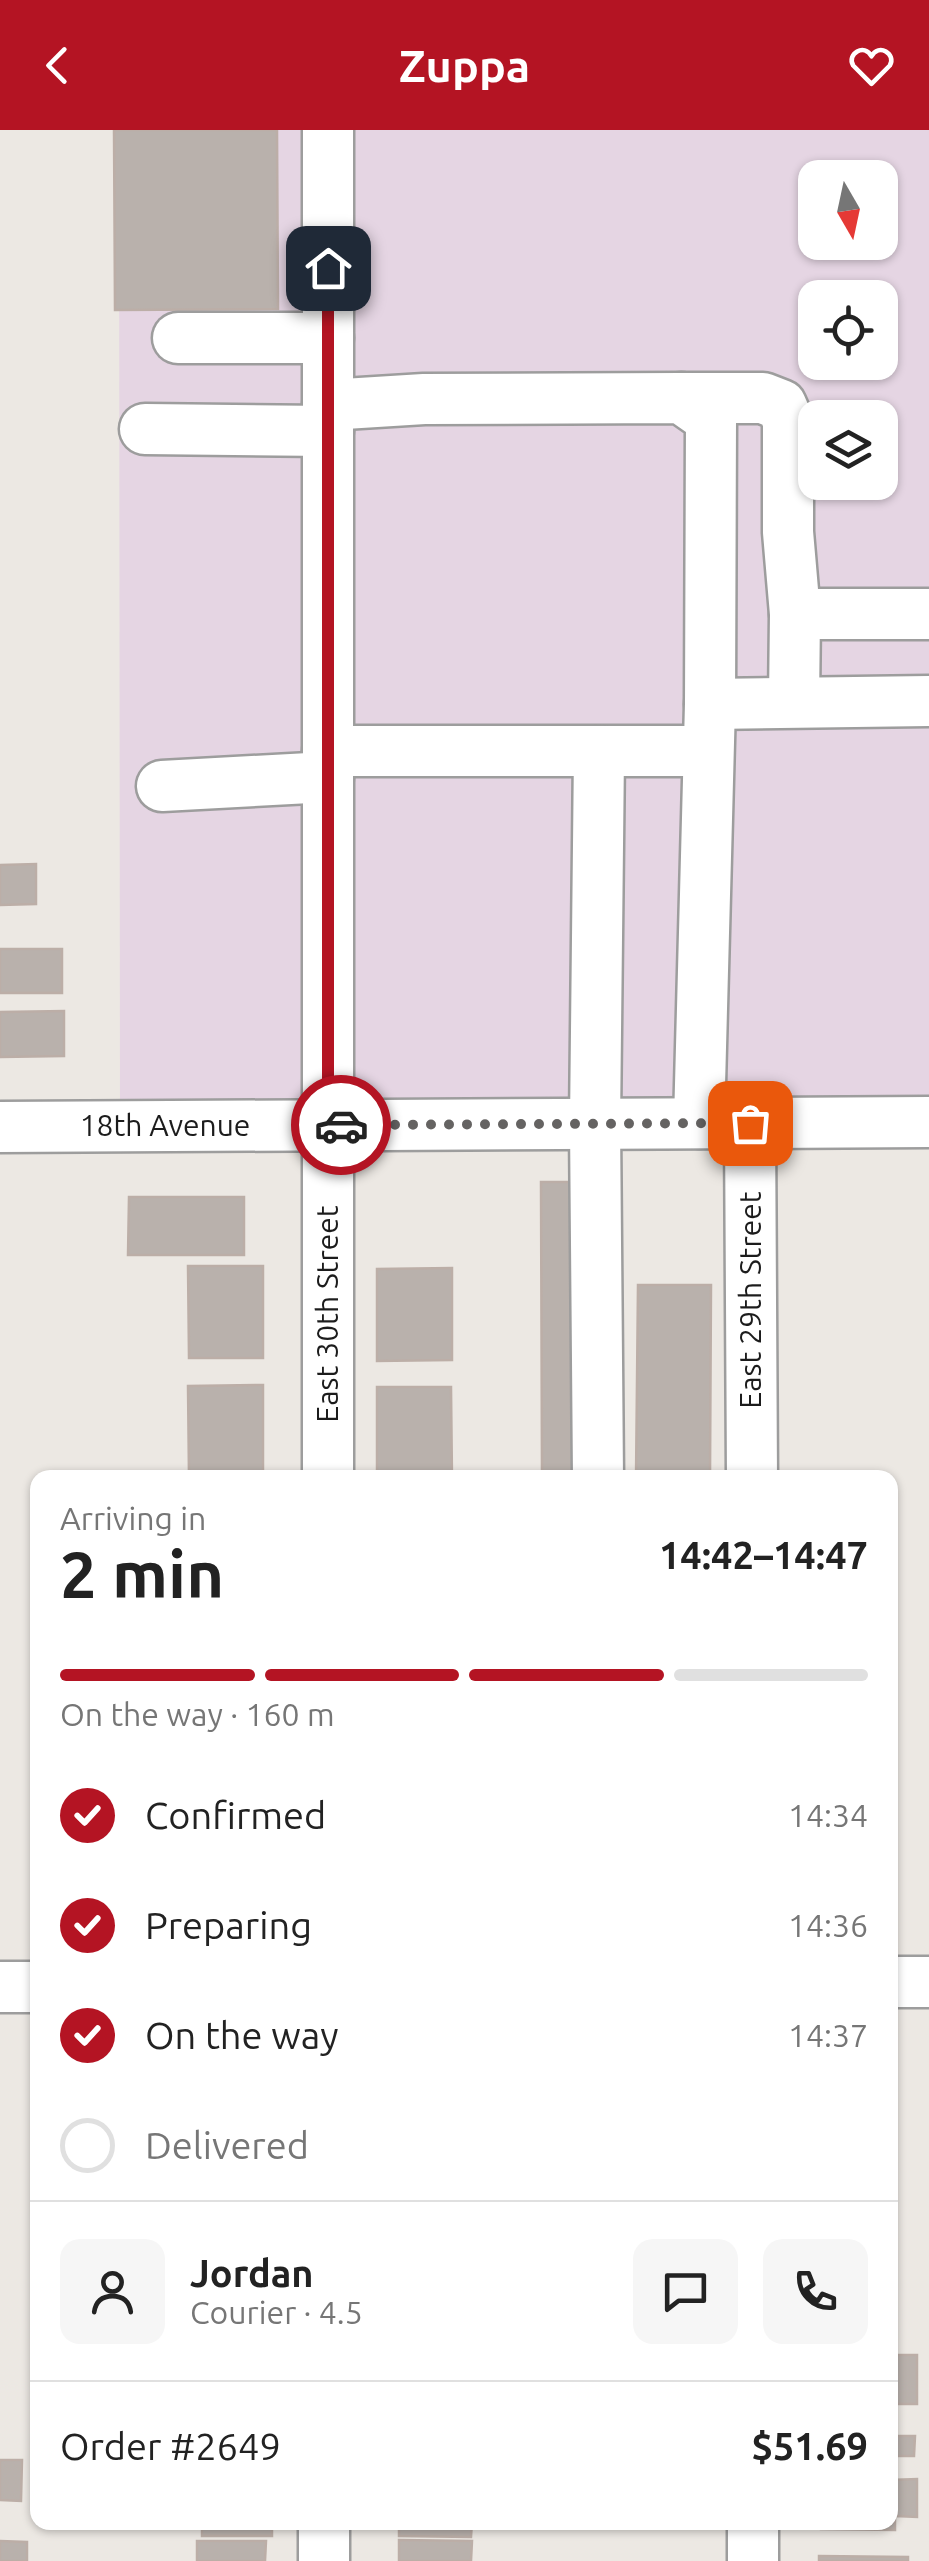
<!DOCTYPE html>
<meta charset="utf-8">
<style>
body{margin:0;font-family:Ubuntu,sans-serif;background:#f6f6f6;color:#222;height:100vh;display:flex;flex-direction:column;font-size:38px;white-space:nowrap}
*{box-sizing:border-box;margin:0}
p{font-size:32px;color:#767676}
.icon{flex:none;width:55px;height:55px;fill:none;stroke:currentColor;stroke-width:2;stroke-linecap:round;stroke-linejoin:round}
.map{position:relative;flex:1;overflow:hidden}
.drawer{position:absolute;left:30px;top:1340px;width:868px;height:1060px;display:flex;flex-direction:column;background:#fff;border-radius:20px;box-shadow:0 2px 8px #0004}
.drawer>*{flex:none}
.needle{width:65px;rotate:171deg}
.buttons{position:absolute;left:798px;top:30px;display:grid;gap:20px}
.buttons a{display:grid;place-items:center;width:100px;height:100px;border-radius:20px;background:#fff;box-shadow:0 2px 8px #0004;font-size:50px}
.pin{position:absolute;display:grid;place-items:center;width:85px;height:85px;color:#fff;margin:-42px;border-radius:20px;box-shadow:0 5px 15px #0006}
.courier{position:absolute;display:grid;place-items:center;width:100px;height:100px;margin:-50px;border:8px solid #b41423;border-radius:50%;background:#fff;color:#222;box-shadow:0 2px 12px #0007}
.summary em{font-style:normal;font-weight:700}
.summary div{display:flex;flex-direction:column-reverse}
.summary{display:flex;align-items:center;justify-content:space-between;height:170px;padding:0 30px}
h1{font-size:65px;font-weight:700;line-height:75px}
.bar{display:grid;grid-template-columns:repeat(4,1fr);gap:15px 10px;align-content:center;height:120px;padding:0 30px}
.bar i{height:12px;border-radius:8px;background:#e0e0e0}
.bar .current{background:#b41423}
.bar p{grid-column:span 4}
.line{display:flex;align-items:center;gap:25px;padding:0 30px;border-top:2px solid #e0e0e0}
.line div{flex:1}
.round{display:grid;place-items:center;flex:none;width:105px;height:105px;border-radius:20px;background:#f6f6f6}
ol{padding:0 30px;list-style:none}
li{display:flex;align-items:center;gap:30px;height:110px}
li p{margin-inline-start:auto}
li .icon{padding:10px;border-radius:50%;background:#b41423;color:#fff;stroke-width:4}
li:last-child{color:#767676}
li i{width:55px;height:55px;border:5px solid #e0e0e0;border-radius:50%}
header{display:flex;justify-content:space-between;align-items:center;height:130px;padding:0 30px;background:#b41423;color:#fff;font-size:45px;font-weight:700}
.map>svg:first-child{display:block}
.industrial{fill:#e5d5e3;fill-rule:evenodd}
.building{fill:#b9b1ac;stroke:#bcaea7;stroke-width:2.5}
.lines{fill:none;stroke-linecap:round;stroke-linejoin:round}
.minor-casing{stroke:#9d9d9d;stroke-width:55}
.minor{stroke:#fff;stroke-width:50}
.done{stroke:#656362;stroke-width:10;stroke-dasharray:0 18}
.route{stroke:#b41423;stroke-width:12}
.labels{text-anchor:middle;stroke-width:8;stroke-linejoin:round;paint-order:stroke}
.street-label{font-size:30px;fill:#1c1c1c;stroke:#fff}
</style>
<header><svg class="icon" aria-label="back" viewBox="0 0 24 24"><path d="M15 5l-7 7 7 7"/></svg>Zuppa<svg class="icon" aria-label="heart" viewBox="0 0 24 24"><path d="M12 20l-8-8c-3-5 5-10 8-4 3-6 11-1 8 4z"/></svg></header>
<div class="map">
<svg width="929" height="2431" viewBox="0 0 929 2431">
<rect width="100%" height="100%" fill="#ece8e3"/>
<path class="industrial" d="M 119,0 L 929,0 L 929,990 L 120,989 ZM 815,48 L 880,48 L 880,112 L 815,112 ZM 815,168 L 880,168 L 880,232 L 815,232 ZM 815,288 L 880,288 L 880,352 L 815,352 Z"/>
<g class="building">
<polygon points="114,0 277,0 278,179 115,180"/>
<polygon points="36,734 36,774 0,775 0,735"/>
<rect x="0" y="819" width="62" height="44"/>
<polygon points="64,881 64,926 0,927 0,882"/>
<polygon points="541,1052 587,1052 587,1348 542,1348"/>
<polygon points="129,1067 244,1067 244,1125 128,1125"/>
<polygon points="188,1136 263,1136 263,1228 189,1228"/>
<polygon points="452,1138 452,1230 377,1231 377,1139"/>
<polygon points="638,1155 711,1155 710,1348 636,1348"/>
<polygon points="263,1255 263,1347 189,1347 188,1256"/>
<polygon points="377,1257 451,1257 452,1348 377,1348"/>
<rect x="890" y="2225" width="27" height="49"/>
<polygon points="890,2292 891,2306 915,2306 914,2326 890,2326 890,2342"/>
<polygon points="0,2330 22,2330 21,2371 0,2370"/>
<polygon points="917,2349 917,2387 895,2386 895,2400 821,2399 821,2392 890,2392 890,2350"/>
<rect x="202" y="2392" width="70" height="14"/>
<polygon points="399,2392 472,2392 471,2407 399,2406"/>
<rect x="603" y="2392" width="86" height="6"/>
<polygon points="399,2410 472,2411 471,2431 399,2431"/>
<polygon points="0,2411 27,2412 27,2431 0,2431"/>
<polygon points="197,2411 266,2411 265,2431 197,2431"/>
<polygon points="819,2426 908,2427 908,2431 819,2431"/>
</g>
<g class="lines">
<defs>
<g id="minor">
<polyline points="178,208 328,208"/>
<polyline points="681,268 763,268 781,275 788,291 788,402 795,484"/>
<polyline points="328,275 424,269 681,268 711,289 710,574 699,993"/>
<polyline points="145,299 328,301"/>
<polyline points="794,572 795,484 929,484"/>
<polyline points="710,574 929,571"/>
<polyline points="328,621 705,621"/>
<polyline points="162,656 328,647"/>
<polyline points="750,993 752,1348"/>
<polyline points="0,997 929,992"/>
<polyline points="328,1348 328,0"/>
<polyline points="598,1348 595,994 599,622"/>
<polyline points="890,1852 929,1852"/>
<polyline points="0,1857 38,1857"/>
<polyline points="324,2392 324,2431"/>
<polyline points="753,2431 753,2392"/>
</g>
</defs>
<use href="#minor" class="minor-casing"/>
<use href="#minor" class="minor"/>
</g>
<g class="lines">
<polyline class="done" points="341,995 750,993"/>
<polyline class="route" points="328,138 328,996 341,995"/>
</g>
<g class="labels">
<g class="street-label">
<text x="165" y="1006">18th Avenue</text>
<text transform="translate(751 1170) rotate(-90)" y="10">East 29th Street</text>
<text transform="translate(328 1184) rotate(-90)" y="10">East 30th Street</text>
</g>
</g>
</svg>
<div class="buttons">
<a><svg class="needle" viewBox="-14 -14 28 28"><path d="M0-13l5 13h-10z" fill="#e53935"/><path d="M0 13l5-13h-10z" fill="#767676"/></svg></a>
<a><svg class="icon" aria-label="locate" viewBox="0 0 24 24"><circle cx="12" cy="12" r="6"/><path d="M12 2v4M12 18v4M2 12h4M18 12h4"/></svg></a>
<a><svg class="icon" aria-label="layers" viewBox="0 0 24 24"><path d="M12 4l9 5-9 5-9-5zM3 14l9 5 9-5"/></svg></a>
</div>
<div class="pin" style="left:750px;top:993px;background:#ea580c"><svg class="icon" aria-label="bag" viewBox="0 0 24 24"><path d="M5 8h14l-1 12H6zM9 8a3 3 0 0 1 6 0"/></svg></div>
<div class="pin" style="left:328px;top:138px;background:#1f2937"><svg class="icon" aria-label="home" viewBox="0 0 24 24"><path d="M3 11l9-7 9 7M6 9v11h12V9"/></svg></div>
<div class="courier" style="left:341px;top:995px"><svg class="icon" aria-label="car" viewBox="0 0 24 24"><path d="M5 17H2v-5l4-1 3-4h7l3 4 3 1v5h-3M9 17h6M6 11h13"/><circle cx="7" cy="17" r="2"/><circle cx="17" cy="17" r="2"/></svg></div>
<section class="drawer">
<div class="summary"><div><h1>2 min</h1><p>Arriving in</p></div><em>14:42–14:47</em></div>
<div class="bar"><i class="current"></i><i class="current"></i><i class="current"></i><i></i><p>On the way · 160 m</p></div>
<ol>
<li><svg class="icon" aria-label="check" viewBox="0 0 24 24"><path d="M5 12l5 5 9-10"/></svg>Confirmed<p>14:34</p></li>
<li><svg class="icon" aria-label="check" viewBox="0 0 24 24"><path d="M5 12l5 5 9-10"/></svg>Preparing<p>14:36</p></li>
<li><svg class="icon" aria-label="check" viewBox="0 0 24 24"><path d="M5 12l5 5 9-10"/></svg>On the way<p>14:37</p></li>
<li><i></i>Delivered</li>
</ol>
<div class="line" style="height:180px"><a class="round"><svg class="icon" aria-label="person" viewBox="0 0 24 24"><circle cx="12" cy="8" r="4"/><path d="M4 21q1-7 8-7t8 7"/></svg></a><div><b>Jordan</b><p>Courier · 4.5</p></div><a class="round"><svg class="icon" aria-label="chat" viewBox="0 0 24 24"><path d="M4 5h16v11H9l-5 4z"/></svg></a><a class="round"><svg class="icon" aria-label="phone" viewBox="0 0 24 24"><path d="M5 4h4l2 5-3 2q2 4 5 5l2-3 5 2v4C11 20 4 13 5 4z"/></svg></a></div>
<div class="line" style="height:130px"><div>Order #2649</div><b>$51.69</b></div>
</section>
</div>
